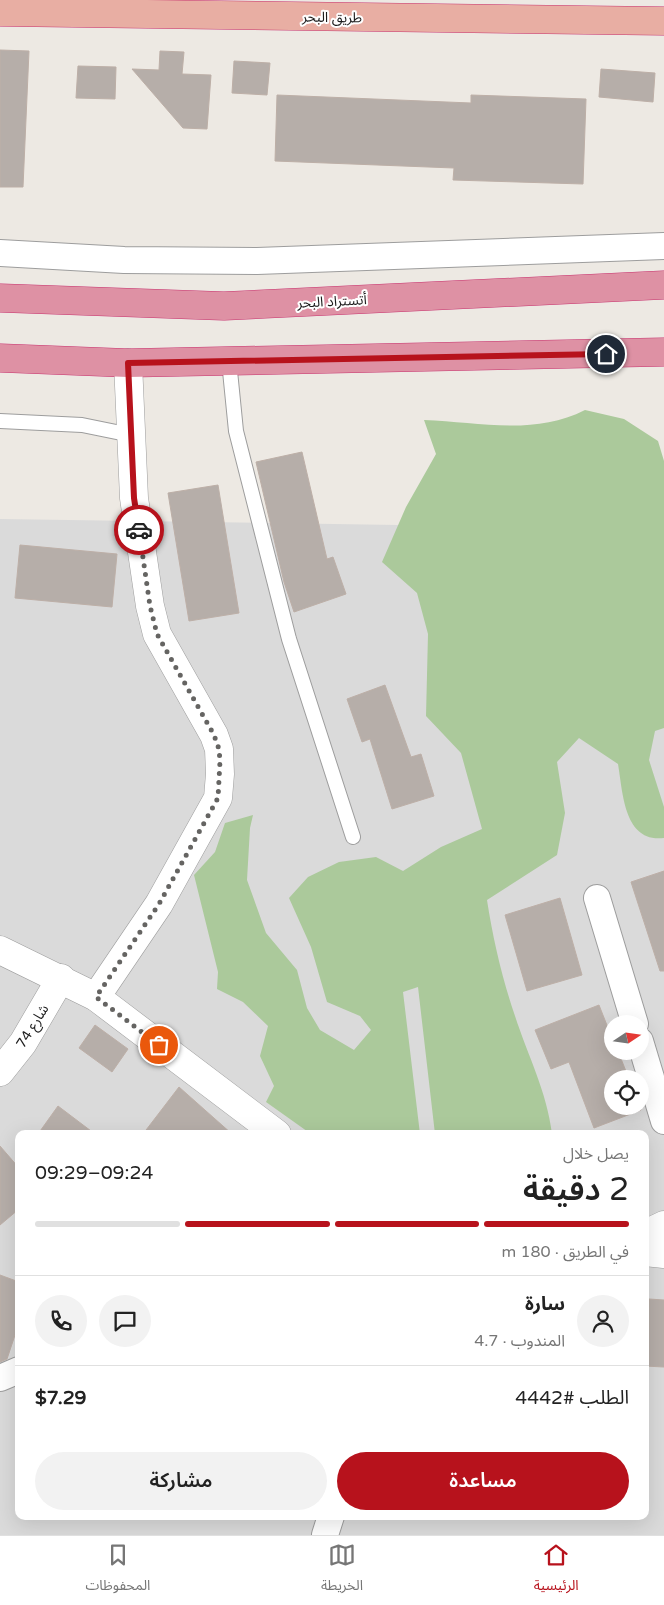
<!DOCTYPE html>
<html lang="ar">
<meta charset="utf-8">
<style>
body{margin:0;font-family:"Varela Round","Noto Sans Arabic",sans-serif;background:#f2f2f2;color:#222;direction:rtl;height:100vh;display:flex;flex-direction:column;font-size:19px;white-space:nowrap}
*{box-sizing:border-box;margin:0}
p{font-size:16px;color:#767676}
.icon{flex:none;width:28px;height:28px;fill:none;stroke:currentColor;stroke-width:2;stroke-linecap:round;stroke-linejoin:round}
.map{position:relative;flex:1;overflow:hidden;direction:ltr}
.side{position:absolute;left:15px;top:1130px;width:634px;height:390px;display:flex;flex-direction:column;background:#fff;border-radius:10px;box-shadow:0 5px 20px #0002;direction:rtl}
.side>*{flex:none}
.needle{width:32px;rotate:77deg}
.tools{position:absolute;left:604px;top:1015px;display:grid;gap:10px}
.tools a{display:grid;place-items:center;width:45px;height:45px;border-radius:50%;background:#fff;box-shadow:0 5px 20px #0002;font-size:25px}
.pin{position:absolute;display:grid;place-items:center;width:42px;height:42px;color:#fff;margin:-21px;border:2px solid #fff;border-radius:50%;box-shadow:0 1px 5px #0007}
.courier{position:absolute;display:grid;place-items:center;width:50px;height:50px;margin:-25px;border:4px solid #b7121c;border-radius:50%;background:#fff;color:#222;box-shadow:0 1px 6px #0007}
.summary em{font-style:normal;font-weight:600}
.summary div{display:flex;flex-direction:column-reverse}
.summary{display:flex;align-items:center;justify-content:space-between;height:85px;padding:0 20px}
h1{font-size:32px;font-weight:600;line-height:38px}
.bar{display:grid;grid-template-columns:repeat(4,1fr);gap:8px 5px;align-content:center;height:60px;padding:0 20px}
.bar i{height:6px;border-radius:4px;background:#e0e0e0}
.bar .on{background:#b7121c}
.bar p{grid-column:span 4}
.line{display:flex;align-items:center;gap:12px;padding:0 20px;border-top:1px solid #e0e0e0}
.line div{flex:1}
.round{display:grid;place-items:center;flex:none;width:52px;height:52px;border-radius:26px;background:#f2f2f2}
.button{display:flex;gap:10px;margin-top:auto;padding:10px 20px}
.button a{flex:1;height:58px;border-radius:30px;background:#b7121c;color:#fff;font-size:20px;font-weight:600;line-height:58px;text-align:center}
.button a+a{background:#f2f2f2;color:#222}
.dock{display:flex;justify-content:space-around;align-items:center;height:70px;border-top:1px solid #e0e0e0;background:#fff;font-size:14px;color:#767676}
.dock a{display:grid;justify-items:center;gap:2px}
.dock .on{color:#b7121c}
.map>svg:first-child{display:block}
.residential{fill:#dadada;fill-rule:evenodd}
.forest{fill:#abc99b}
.building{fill:#b6aea9;stroke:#bdafa7}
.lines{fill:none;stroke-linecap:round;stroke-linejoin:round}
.service-casing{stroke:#9d9d9d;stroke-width:16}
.minor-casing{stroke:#9d9d9d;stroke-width:28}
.tertiary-casing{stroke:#9d9d9d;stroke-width:29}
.trunk-casing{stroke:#c8336f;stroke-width:29}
.motorway-casing{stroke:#c8336f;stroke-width:29}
.service{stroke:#fff;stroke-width:14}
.minor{stroke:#fff;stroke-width:26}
.tertiary{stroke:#fff;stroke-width:28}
.trunk{stroke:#e8aea3;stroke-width:28}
.motorway{stroke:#de91a4;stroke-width:28}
.done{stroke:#656462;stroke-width:5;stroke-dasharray:0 9}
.route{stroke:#b7121c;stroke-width:6}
.labels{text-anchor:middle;stroke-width:4;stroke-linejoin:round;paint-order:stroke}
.street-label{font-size:14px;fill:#1c1c1c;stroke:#fff}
</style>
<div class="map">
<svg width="664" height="1535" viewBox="0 0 664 1535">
<rect width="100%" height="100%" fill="#ede9e3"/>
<path class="residential" d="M 0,519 L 664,529 L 664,1535 L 0,1535 ZM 612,1024 L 640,1024 L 640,1051 L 612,1051 ZM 612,1079 L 640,1079 L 640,1106 L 612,1106 ZM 19,1134 L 645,1134 L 645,1516 L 19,1516 Z"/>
<path class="forest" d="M 585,410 L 624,419 L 658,441 L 664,461 L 664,728 L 655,731 L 649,760 L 664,807 L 664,838 C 624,843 623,793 618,764 L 579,738 L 557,762 L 565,813 L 557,855 L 487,900 C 493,939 502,978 515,1016 C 528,1056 547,1092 552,1134 L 435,1134 L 418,987 L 403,992 L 420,1134 L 311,1134 L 266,1102 L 274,1086 L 260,1056 L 268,1026 L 243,1002 L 217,989 L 218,972 L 194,875 L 215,852 L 225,823 L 253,815 L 250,828 L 247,880 L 266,933 L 297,970 L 307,1008 L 320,1030 L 354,1050 L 371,1030 L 360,1016 L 327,1002 L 311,947 L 289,898 L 308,877 L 339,862 L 376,857 L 403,871 L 441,847 L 482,829 L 461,753 L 426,716 L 428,634 L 417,593 L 382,562 L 406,507 L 436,454 L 424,420 C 479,422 534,436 585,410 Z"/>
<g class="building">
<polygon points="0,50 29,51 23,187 0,187"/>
<polygon points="160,51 184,52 182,74 211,75 207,129 183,128 132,69 159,70"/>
<polygon points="234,61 270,63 267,95 232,93"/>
<polygon points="78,66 116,67 115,99 76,98"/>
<polygon points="601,69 655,73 653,102 599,97"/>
<polygon points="277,95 471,103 471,95 586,99 583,184 453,180 454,168 275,161"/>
<polygon points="302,452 327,559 333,557 346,594 294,612 284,582 256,462"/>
<polygon points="218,485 239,613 189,621 168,493"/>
<polygon points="20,545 117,554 112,607 15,598"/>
<polygon points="385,685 411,757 421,754 434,796 392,809 370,739 362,742 347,699"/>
<polygon points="664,871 664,971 660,971 631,882"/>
<polygon points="560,898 582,975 527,991 505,915"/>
<polygon points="599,1005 612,1038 612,1051 618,1051 629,1079 612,1079 612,1106 640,1106 641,1110 594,1128 569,1062 551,1069 535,1030"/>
<polygon points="95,1025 128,1049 112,1072 79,1048"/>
<polygon points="179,1087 232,1134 143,1134"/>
<polygon points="58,1106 95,1134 38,1134"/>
<polygon points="0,1146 19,1168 19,1209 0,1225"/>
<polygon points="0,1275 19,1282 19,1323 7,1359 0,1362"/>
<polygon points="649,1299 664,1300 664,1367 645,1366"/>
</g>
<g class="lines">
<defs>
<g id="service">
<polyline points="229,361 236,431 289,639 353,837"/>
<polyline points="0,421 82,425 131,435"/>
</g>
<g id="minor">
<polyline points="0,253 124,260 257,261 664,246"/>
<polyline points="597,898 635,1024"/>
<polyline points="640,1041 664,1121"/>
<polyline points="0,1378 19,1370"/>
<polyline points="325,1535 331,1516"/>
</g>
<g id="tertiary">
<polyline points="0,950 96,997 277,1134"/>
<polyline points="96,997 159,904 218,798 220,774 219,749 214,735 157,634 150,606 134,498 128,363"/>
<polyline points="0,1072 23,1043 61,978"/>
<polyline points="645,1234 664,1225"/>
<polyline points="645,1252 664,1254"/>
</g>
<polyline id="trunk" points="0,12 664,21"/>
<g id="motorway">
<polyline points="0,298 224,306 664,285"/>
<polyline points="0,358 128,363 664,352"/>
</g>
</defs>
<use href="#service" class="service-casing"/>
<use href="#minor" class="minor-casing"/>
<use href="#tertiary" class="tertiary-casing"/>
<use href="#trunk" class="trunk-casing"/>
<use href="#motorway" class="motorway-casing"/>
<use href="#service" class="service"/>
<use href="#minor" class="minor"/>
<use href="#tertiary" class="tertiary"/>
<use href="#trunk" class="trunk"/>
<use href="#motorway" class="motorway"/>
</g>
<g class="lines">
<polyline class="done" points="139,530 150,606 157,634 214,735 219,749 220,761 218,798 159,904 96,997 159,1045"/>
<polyline class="route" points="139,530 134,498 128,363 606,354"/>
</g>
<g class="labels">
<g class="street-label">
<text transform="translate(332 17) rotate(1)" y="5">طريق البحر</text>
<text transform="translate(332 301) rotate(-3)" y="5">أتستراد البحر</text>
<text transform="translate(32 1026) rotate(-58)" y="5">شارع 74</text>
</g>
</g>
</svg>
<div class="tools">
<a><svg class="needle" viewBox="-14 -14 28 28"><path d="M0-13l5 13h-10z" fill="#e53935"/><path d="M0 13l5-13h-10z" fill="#767676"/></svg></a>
<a><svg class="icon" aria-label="locate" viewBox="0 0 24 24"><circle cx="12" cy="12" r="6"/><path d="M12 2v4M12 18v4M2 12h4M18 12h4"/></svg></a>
</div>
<div class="pin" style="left:159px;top:1045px;background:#ea580c"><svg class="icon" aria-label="bag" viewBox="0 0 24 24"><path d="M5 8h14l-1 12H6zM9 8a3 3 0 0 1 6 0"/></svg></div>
<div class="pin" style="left:606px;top:354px;background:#1f2937"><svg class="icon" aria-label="home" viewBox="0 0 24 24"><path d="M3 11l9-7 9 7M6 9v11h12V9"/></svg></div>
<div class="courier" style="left:139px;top:530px"><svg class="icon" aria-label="car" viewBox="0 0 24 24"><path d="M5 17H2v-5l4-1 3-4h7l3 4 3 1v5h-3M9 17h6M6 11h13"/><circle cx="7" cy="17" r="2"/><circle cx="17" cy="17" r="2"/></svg></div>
<section class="side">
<div class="summary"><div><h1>2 دقيقة</h1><p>يصل خلال</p></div><em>09:24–09:29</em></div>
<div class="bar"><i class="on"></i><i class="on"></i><i class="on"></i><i></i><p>في الطريق · 180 m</p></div>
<div class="line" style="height:90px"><a class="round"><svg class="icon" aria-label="person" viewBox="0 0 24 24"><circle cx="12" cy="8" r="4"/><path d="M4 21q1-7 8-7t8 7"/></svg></a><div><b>سارة</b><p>المندوب · 4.7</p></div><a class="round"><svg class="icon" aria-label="chat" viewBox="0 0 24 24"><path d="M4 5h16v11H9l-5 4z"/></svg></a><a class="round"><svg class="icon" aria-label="phone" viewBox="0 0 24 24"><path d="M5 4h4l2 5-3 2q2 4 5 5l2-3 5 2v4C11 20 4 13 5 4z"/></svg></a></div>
<div class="line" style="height:65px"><div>الطلب #4442</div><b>$7.29</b></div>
<div class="button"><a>مساعدة</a><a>مشاركة</a></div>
</section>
</div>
<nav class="dock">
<a class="on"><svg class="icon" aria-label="home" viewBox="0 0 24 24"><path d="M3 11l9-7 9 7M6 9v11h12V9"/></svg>الرئيسية</a>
<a><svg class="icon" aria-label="map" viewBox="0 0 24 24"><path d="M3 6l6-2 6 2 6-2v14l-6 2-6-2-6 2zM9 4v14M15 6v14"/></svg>الخريطة</a>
<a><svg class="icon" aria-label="saved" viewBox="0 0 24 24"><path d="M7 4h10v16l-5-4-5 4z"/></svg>المحفوظات</a>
</nav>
